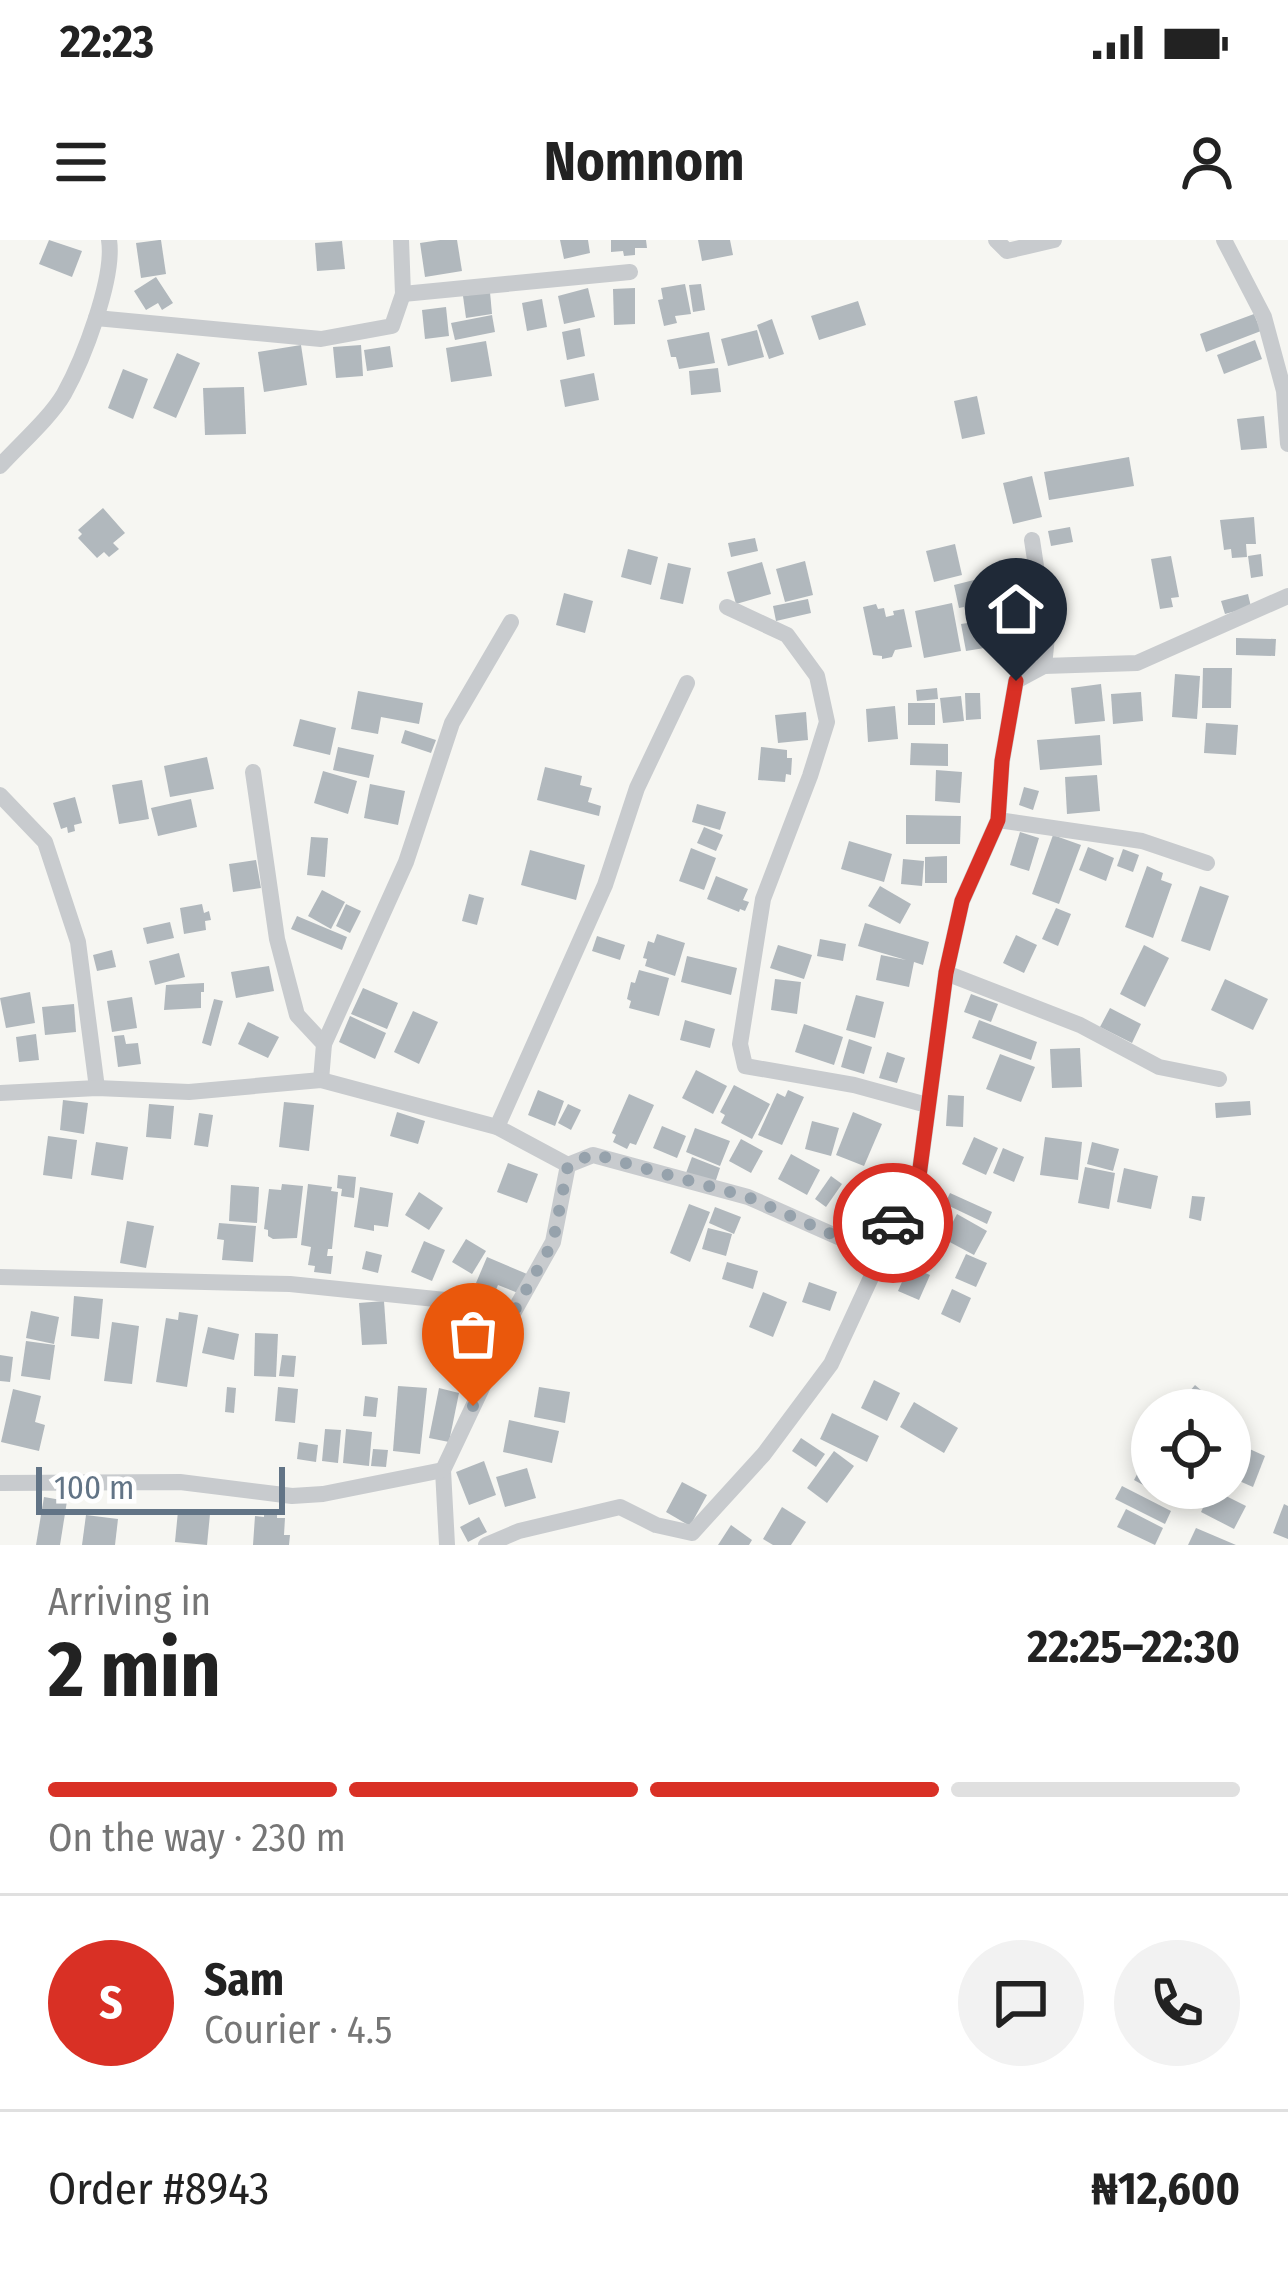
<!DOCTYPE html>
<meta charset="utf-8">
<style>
body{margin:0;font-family:"Fira Sans Condensed",sans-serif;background:#f2f2f2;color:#222;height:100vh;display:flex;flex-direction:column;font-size:45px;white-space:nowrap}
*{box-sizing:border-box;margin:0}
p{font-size:39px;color:#767676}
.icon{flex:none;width:66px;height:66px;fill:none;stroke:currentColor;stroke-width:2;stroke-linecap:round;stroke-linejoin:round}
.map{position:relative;height:1305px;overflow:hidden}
.side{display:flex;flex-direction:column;background:#fff;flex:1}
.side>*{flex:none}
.buttons{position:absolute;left:1131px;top:1149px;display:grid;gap:24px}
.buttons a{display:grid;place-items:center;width:120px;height:120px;border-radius:50%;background:#fff;box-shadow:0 6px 18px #0003;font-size:60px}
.scale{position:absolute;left:36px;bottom:30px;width:249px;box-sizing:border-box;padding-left:12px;border:6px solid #627486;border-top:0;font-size:33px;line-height:42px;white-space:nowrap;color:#627486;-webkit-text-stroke:9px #fff;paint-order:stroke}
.pin{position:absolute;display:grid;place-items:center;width:102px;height:102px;color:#fff;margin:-123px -51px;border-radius:50% 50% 50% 0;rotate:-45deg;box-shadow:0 0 12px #0007}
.pin .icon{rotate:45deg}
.courier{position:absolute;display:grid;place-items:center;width:120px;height:120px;margin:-60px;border:9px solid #d93025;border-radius:50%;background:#fff;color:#222;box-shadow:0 3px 15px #0007}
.summary em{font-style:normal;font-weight:700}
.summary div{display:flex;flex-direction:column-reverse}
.summary{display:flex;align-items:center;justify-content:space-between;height:204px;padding:0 48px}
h1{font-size:78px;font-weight:700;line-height:90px}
.bar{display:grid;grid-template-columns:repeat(4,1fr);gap:18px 12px;align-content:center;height:144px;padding:0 48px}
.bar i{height:15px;border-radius:9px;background:#e0e0e0}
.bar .active{background:#d93025}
.bar p{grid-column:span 4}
.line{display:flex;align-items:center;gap:30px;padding:0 48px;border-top:3px solid #e0e0e0}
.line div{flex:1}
.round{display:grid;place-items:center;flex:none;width:126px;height:126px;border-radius:63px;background:#f2f2f2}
.status{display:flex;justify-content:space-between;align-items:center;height:84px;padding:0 60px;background:#fff;direction:ltr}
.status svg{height:33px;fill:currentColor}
header{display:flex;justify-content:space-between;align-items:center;height:156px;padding:0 48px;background:#fff;font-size:54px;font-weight:700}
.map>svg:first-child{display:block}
.building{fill:#b1b8bd}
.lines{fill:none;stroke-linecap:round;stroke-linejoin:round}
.street{stroke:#c8cbce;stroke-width:16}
.done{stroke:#96a2ac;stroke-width:12;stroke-dasharray:0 21.6}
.route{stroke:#d93025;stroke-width:15}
</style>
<div class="status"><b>22:23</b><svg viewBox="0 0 49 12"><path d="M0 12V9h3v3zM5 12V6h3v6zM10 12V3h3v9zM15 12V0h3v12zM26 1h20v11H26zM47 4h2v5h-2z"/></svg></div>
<header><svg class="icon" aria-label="menu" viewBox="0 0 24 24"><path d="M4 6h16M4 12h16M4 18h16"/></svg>Nomnom<svg class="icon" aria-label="person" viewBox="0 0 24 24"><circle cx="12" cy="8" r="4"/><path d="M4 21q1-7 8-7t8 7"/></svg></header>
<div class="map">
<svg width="1288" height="1305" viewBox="0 0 1288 1305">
<rect width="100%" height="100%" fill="#f6f6f2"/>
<g class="building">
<polygon points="49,0 82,11 72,37 39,24"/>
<polygon points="159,0 161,0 166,34 141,38 136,3"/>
<polygon points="440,0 457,0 462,31 425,37 420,3"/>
<polygon points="560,0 588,0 590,13 564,19"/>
<polygon points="611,0 646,0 647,8 635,8 635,15 624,16 623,11 611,12"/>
<polygon points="698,0 730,0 733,15 702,21"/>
<polygon points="342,1 345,29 317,31 315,3"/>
<polygon points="156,37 173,63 162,70 158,63 146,70 134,51"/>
<polygon points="685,44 691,74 675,76 677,83 664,86 658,60 663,59 661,48"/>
<polygon points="701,44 705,70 693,72 689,45"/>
<polygon points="588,48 595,77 564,84 558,56"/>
<polygon points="635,48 635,84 614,85 613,49"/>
<polygon points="490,52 492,74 466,78 463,56"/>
<polygon points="542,59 547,87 527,91 522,63"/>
<polygon points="858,61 866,85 819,100 811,76"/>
<polygon points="446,67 449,96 425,99 422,70"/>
<polygon points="1254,74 1261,91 1206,112 1200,94"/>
<polygon points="492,75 495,92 455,100 451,83"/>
<polygon points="772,79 784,114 769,119 757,85"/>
<polygon points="580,88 585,116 567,120 562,92"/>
<polygon points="757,90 764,117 728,126 721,99"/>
<polygon points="709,92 715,123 679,129 676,117 671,117 667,100"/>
<polygon points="1255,100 1262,119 1224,134 1217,115"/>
<polygon points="486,101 492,136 451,142 446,108"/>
<polygon points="301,105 307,145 264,152 258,112"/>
<polygon points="361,105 363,136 336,138 333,107"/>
<polygon points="390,106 393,127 367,131 364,110"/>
<polygon points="177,113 200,123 176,178 153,168"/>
<polygon points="718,128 721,152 691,155 689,131"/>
<polygon points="123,129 148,139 133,179 108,168"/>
<polygon points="594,133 599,160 565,167 560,140"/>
<polygon points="244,147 246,194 205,195 203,148"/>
<polygon points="977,156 985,194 962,199 954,161"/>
<polygon points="1264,176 1267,208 1241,210 1237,179"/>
<polygon points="1129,217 1134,246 1049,260 1044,232"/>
<polygon points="1032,236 1042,277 1013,284 1003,243"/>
<polygon points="103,268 125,293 113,303 119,309 109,317 104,312 97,318 78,298 82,294 78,290"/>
<polygon points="1254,277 1256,304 1246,304 1247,317 1232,318 1231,309 1224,310 1220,280"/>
<polygon points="1070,287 1073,302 1051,306 1048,291"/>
<polygon points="755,298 758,311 731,317 728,303"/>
<polygon points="955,304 962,335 934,342 926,311"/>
<polygon points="628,309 658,317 651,345 621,337"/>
<polygon points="1261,314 1263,336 1251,338 1248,316"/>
<polygon points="1171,316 1179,357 1171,358 1173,367 1160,369 1151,319"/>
<polygon points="805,321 813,355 785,362 776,329"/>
<polygon points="762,322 771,354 736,364 727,332"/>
<polygon points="668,323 691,328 683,364 660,359"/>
<polygon points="974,340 976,351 1001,345 1006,370 967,379 964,367 959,368 954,345"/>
<polygon points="564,353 593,361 585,393 556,385"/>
<polygon points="1248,354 1251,367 1225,374 1221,361"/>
<polygon points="808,359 811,373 776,381 773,366"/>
<polygon points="952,363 961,411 924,418 915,371"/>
<polygon points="876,364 878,369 884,368 886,377 894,375 893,371 904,369 912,407 895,410 892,417 882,419 882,416 873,415 863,367"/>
<polygon points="1038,373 1041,393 1031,395 1031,398 1014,398 1010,378"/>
<polygon points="1005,377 1009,404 966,411 961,384"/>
<polygon points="1236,398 1276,399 1275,416 1236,415"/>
<polygon points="1203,428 1232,428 1231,468 1202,468"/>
<polygon points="1175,434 1200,436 1197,479 1172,477"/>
<polygon points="1101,444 1105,481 1075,484 1071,448"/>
<polygon points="937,448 938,459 917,461 916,450"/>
<polygon points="358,451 423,463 419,484 381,477 378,494 351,489"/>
<polygon points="1141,452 1143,481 1113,484 1111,454"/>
<polygon points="965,453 980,453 981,479 966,480"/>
<polygon points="961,456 964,481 943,483 940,458"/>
<rect x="908" y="463" width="27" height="22"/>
<polygon points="895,466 898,499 868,502 866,469"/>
<polygon points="806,472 808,500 778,503 775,475"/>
<polygon points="300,479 336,488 330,515 293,506"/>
<polygon points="1206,483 1238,485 1236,515 1204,513"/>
<polygon points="405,490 436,500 431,513 401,503"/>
<polygon points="1100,495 1102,525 1040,530 1037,500"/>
<polygon points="911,503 948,504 948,526 910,525"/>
<polygon points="338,507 374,515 369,538 333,530"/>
<polygon points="761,507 787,510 787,518 792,518 791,535 786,534 785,542 758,540"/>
<polygon points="207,517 214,549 170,557 164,526"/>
<polygon points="545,527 582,536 580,545 592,548 588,562 601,566 599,576 537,560"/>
<polygon points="936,530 962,532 960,563 935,561"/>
<polygon points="323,531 357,541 348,574 314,563"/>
<polygon points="1097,535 1100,571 1067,574 1065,537"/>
<polygon points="142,540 149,579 119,584 112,545"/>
<polygon points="370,544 405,551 398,585 364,578"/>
<polygon points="1024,547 1039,551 1033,570 1019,565"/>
<polygon points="75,557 82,583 74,585 75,591 68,593 67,587 61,589 53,563"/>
<polygon points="191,559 197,587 158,596 151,568"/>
<polygon points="697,564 726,572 720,590 692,582"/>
<polygon points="906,575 961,576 960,604 906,604"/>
<polygon points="704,587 723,595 716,611 697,603"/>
<polygon points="1020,592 1039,598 1029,631 1010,625"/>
<polygon points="1053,595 1081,605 1059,664 1032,654"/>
<polygon points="311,597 328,598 325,637 307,635"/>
<polygon points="849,601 892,614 884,642 841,629"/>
<polygon points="1088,607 1114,618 1106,641 1079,630"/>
<polygon points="691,608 716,618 704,650 679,641"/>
<polygon points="1123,609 1139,615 1133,632 1117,626"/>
<polygon points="530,610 585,625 576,660 521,645"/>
<polygon points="947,616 947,643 925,643 925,617"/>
<polygon points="903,619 924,621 922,646 901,644"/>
<polygon points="256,620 261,648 233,652 229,624"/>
<polygon points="1147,626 1163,633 1161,640 1172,644 1153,698 1125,687"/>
<polygon points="716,636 748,649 743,660 749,662 745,671 740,669 739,672 707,659"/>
<polygon points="880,646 911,664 900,684 868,666"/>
<polygon points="1200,646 1229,656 1210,711 1181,701"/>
<polygon points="322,650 345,662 331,689 308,676"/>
<polygon points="469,654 484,658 477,685 462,681"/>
<polygon points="202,664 204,673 209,671 211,680 205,681 206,690 184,694 180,668"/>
<polygon points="346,664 361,671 350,693 336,686"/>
<polygon points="1056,668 1071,674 1058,706 1042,699"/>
<polygon points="297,676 347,697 342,710 291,689"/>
<polygon points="170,682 174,698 147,704 143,688"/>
<polygon points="865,683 929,702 923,725 914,722 909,747 876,740 881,715 906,720 858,706"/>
<polygon points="657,694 685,703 675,736 645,726 647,719 643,718 648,701 654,703"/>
<polygon points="1016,695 1037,705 1024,733 1003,723"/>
<polygon points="597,696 625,705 620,720 592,711"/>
<polygon points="820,699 846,704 843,721 817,716"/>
<polygon points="778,705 812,715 804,739 770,728"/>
<polygon points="1144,705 1169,718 1145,767 1120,754"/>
<polygon points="112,710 116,727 97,731 93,715"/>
<polygon points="179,713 185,737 155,745 149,721"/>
<polygon points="687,716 737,728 731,755 681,742"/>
<polygon points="269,726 274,751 236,758 231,732"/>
<polygon points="639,730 669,738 659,776 629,768 631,761 627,759 631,742 635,743"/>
<polygon points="775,739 801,742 797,774 771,770"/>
<polygon points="1225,739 1268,759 1253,790 1211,770"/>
<polygon points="204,743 204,752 201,752 201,768 164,770 166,745"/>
<polygon points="363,748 398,763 387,789 351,774"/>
<polygon points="30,752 35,783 6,788 0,758"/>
<polygon points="971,754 998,764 991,782 964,772"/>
<polygon points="856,755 884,762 875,798 846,790"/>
<polygon points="132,757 137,788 112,792 107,761"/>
<polygon points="214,759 223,761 211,806 202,803"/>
<polygon points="74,764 76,792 45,795 42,767"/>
<polygon points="1110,768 1141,784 1132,803 1100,787"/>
<polygon points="413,771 438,782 419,824 394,812"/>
<polygon points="350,776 386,793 375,819 339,802"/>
<polygon points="685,780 715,789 710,808 680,800"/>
<polygon points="979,780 1037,802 1031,820 972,798"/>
<polygon points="248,782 279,797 268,818 238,804"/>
<polygon points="804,784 843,797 834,825 795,812"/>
<polygon points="36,794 39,820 19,822 16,797"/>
<polygon points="124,795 126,804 138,803 141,824 118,827 114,796"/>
<polygon points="849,799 872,807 864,834 841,827"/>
<polygon points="1080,808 1082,847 1052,848 1050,809"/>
<polygon points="887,812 905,818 897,843 879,838"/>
<polygon points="1000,814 1035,827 1021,862 986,849"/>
<polygon points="696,830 727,846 713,874 682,858"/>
<polygon points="734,845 770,864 752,899 721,883 725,875 720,872"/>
<polygon points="538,850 564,861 555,886 528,875"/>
<polygon points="788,850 804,857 782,905 758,895 777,853 785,857"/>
<polygon points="629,854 654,865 636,905 630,903 627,909 613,902 616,895 612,893"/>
<polygon points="948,855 964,856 963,887 946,886"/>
<polygon points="63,860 88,863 84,894 60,890"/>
<polygon points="1250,861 1251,875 1216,878 1215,863"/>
<polygon points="284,862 314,865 309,911 279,907"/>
<polygon points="149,864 174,866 171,899 146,897"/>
<polygon points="568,864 581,870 571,890 558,883"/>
<polygon points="397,872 425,881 418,904 390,896"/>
<polygon points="853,872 882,884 864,926 836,915"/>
<polygon points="199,873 213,875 208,907 194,905"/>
<polygon points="812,881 839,888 831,916 805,909"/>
<polygon points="662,886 686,896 677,918 653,908"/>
<polygon points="695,888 730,901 720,926 686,912"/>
<polygon points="48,896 77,900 72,939 43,935"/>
<polygon points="974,897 998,908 986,935 962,924"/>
<polygon points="1045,897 1082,902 1078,940 1040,935"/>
<polygon points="741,899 763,911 751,933 729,921"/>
<polygon points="96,902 128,907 123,940 91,935"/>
<polygon points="1092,902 1119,909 1113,931 1087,924"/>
<polygon points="1003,908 1024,917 1014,942 993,933"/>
<polygon points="791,914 820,930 807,955 778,939"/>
<polygon points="692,917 720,928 715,943 686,933"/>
<polygon points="508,923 538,934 527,963 497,952"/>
<polygon points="1085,927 1115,933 1109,969 1078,963"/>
<polygon points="1124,928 1158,936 1151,969 1117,962"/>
<polygon points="338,935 356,937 354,958 341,956 342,949 337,948"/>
<polygon points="831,936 842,944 826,967 815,959"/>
<polygon points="282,944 303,946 297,998 273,999 268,996 268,990 264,989 269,949 281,950"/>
<polygon points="308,944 332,947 331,951 338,952 332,1009 328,1009 327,1016 333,1016 331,1034 314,1032 315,1026 308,1025 311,1007 301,1005"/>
<polygon points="231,945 259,947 257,983 229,981"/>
<polygon points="360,947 393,953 388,987 374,985 374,991 354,987"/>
<polygon points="419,952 443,968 429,990 405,975"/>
<polygon points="950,953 992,972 987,984 945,964"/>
<polygon points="865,955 894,972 880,997 851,981"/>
<polygon points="1192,956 1205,957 1201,981 1189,978"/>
<polygon points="689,964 710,972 690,1022 670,1013"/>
<polygon points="715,967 741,977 734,994 709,983"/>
<polygon points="957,974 987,991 974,1015 944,999"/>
<polygon points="127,981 154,986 146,1028 120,1023"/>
<polygon points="219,983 256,986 253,1022 222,1020 224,1000 217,999"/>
<polygon points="708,988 732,994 726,1016 702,1009"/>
<polygon points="924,996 936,1003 927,1019 915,1012"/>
<polygon points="466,999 486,1011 472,1034 452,1022"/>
<polygon points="424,1001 445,1010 432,1041 411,1032"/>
<polygon points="366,1011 382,1015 378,1033 362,1029"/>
<polygon points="966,1014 987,1023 976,1047 955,1038"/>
<polygon points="487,1017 527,1034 518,1053 498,1045 495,1052 476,1043"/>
<polygon points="727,1022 758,1031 753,1049 722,1039"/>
<polygon points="909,1026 930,1035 919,1060 898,1051"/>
<polygon points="809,1042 837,1052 830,1071 802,1062"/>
<polygon points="952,1049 971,1058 960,1083 941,1074"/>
<polygon points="763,1052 787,1062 773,1097 749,1087"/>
<polygon points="74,1056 103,1059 99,1099 71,1096"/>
<polygon points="384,1061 387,1104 362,1105 359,1063"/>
<polygon points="31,1071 59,1077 54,1104 26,1098"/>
<polygon points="179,1072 198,1075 187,1147 156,1142 166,1078 178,1080"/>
<polygon points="461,1080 464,1109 449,1111 446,1082"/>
<polygon points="112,1082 139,1086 132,1144 104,1141"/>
<polygon points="208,1087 239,1094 234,1120 202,1113"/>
<polygon points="255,1093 278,1094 276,1137 254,1136"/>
<polygon points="26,1101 55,1105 50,1140 21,1136"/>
<polygon points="0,1115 13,1117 10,1142 0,1141"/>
<polygon points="282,1115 296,1116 294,1137 279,1136"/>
<polygon points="874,1140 900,1153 887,1181 861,1168"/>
<polygon points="1195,1145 1224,1170 1185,1170 1179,1164"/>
<polygon points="398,1146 427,1148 420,1214 393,1211"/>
<polygon points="227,1147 236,1148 234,1173 225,1172"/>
<polygon points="278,1147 298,1149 295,1183 275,1181"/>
<polygon points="539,1147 570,1152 565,1183 534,1177"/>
<polygon points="439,1148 459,1153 449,1202 429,1198"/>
<polygon points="13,1149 41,1156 35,1182 45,1185 39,1211 1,1202"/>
<polygon points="365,1156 378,1158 376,1177 363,1176"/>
<polygon points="914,1162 958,1188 944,1213 900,1187"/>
<polygon points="832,1173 879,1196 867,1222 820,1199"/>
<polygon points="509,1180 559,1191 552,1223 503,1212"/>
<polygon points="325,1189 341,1190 338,1223 322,1221"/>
<polygon points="346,1189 372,1192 369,1226 343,1223"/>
<polygon points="801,1198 825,1214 816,1227 792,1211"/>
<polygon points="299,1202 318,1205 316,1222 297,1219"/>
<polygon points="1243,1206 1265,1216 1253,1247 1230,1237"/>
<polygon points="373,1209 388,1210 386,1227 371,1226"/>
<polygon points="834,1211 854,1226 827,1263 807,1248"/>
<polygon points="484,1221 496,1255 469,1265 456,1232"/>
<polygon points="1143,1223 1152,1228 1152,1248 1173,1248 1167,1258 1134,1240"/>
<polygon points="527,1228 536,1258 505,1267 496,1237"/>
<polygon points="682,1242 707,1255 690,1286 666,1272"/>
<polygon points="1122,1246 1171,1271 1165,1284 1115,1259"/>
<polygon points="1212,1249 1246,1266 1234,1289 1201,1272"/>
<polygon points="44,1257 67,1261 60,1305 36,1305"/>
<polygon points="1284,1264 1288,1266 1288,1299 1273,1293"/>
<polygon points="782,1267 806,1282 791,1305 773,1305 763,1299"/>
<polygon points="1126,1269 1163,1288 1155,1305 1117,1287"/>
<polygon points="178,1271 210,1274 207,1305 175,1302"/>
<polygon points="264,1273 277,1274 277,1278 285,1278 284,1295 290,1295 289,1305 253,1305 255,1276 264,1277"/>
<polygon points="86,1275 118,1279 115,1305 82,1305"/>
<polygon points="479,1277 487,1292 468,1302 460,1287"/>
<polygon points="731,1285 752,1300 749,1305 718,1305"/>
<polygon points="1196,1288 1236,1305 1188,1305"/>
</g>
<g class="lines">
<g class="street">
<polyline points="996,0 1007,11 1054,0"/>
<polyline points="1224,0 1264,77 1284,151 1288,204"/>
<polyline points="403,54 630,32"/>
<polyline points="96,78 321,99 392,86 403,54 401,0"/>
<path d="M 0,226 C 19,205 50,178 64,154 C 83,120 115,38 109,0"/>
<polyline points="727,367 787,395 817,436 827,482 810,536 763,659 740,804 745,826 854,845 927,865"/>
<polyline points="1044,426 1137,423 1288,356"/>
<polyline points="253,532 277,699 297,775 324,804 321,840"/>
<polyline points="0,555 45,602 78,702 97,848"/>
<polyline points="998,580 1142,601 1207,623"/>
<polyline points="946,733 1080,785 1159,827 1219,839"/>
<polyline points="324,804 406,622 452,483 511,382"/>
<polyline points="0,853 97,848 189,852 321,840 497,887 568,925"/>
<polyline points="497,887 605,645 637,548 687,443"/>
<polyline points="0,1037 290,1044 484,1064 512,1075 508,1102 488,1135 443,1230 447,1305"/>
<polyline points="512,1075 553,1002 568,925 593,915 748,957 881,1016"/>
<polyline points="0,1243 180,1242 292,1256 323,1254 443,1230"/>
<polyline points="486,1305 519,1291 620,1267 656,1285 692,1293 764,1214 831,1124 881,1016 892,985 910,963 919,936 946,733 962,661 998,580 1002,521 1016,441 1044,426 1048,387 1041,359 1032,300"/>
</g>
</g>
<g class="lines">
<polyline class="done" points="473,1166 488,1135 508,1102 512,1075 553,1002 568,925 593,914 748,957 881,1016 893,983"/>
<polyline class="route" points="893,983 910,963 919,936 946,733 962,661 998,580 1002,521 1016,441"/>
</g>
</svg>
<div class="buttons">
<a><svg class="icon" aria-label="locate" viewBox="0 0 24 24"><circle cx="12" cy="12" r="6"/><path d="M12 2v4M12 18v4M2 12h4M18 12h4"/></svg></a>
</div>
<div class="scale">100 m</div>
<div class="pin" style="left:473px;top:1166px;background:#ea580c"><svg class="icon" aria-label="bag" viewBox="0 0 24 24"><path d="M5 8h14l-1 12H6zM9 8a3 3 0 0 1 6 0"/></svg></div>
<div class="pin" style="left:1016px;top:441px;background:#1f2937"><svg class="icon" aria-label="home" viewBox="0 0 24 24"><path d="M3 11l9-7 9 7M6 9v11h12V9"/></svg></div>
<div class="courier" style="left:893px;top:983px"><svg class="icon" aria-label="car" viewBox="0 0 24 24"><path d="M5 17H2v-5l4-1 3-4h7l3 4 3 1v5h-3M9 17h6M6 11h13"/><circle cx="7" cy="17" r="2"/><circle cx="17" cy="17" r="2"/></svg></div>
</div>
<section class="side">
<div class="summary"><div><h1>2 min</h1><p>Arriving in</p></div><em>22:25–22:30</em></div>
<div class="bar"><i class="active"></i><i class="active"></i><i class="active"></i><i></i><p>On the way · 230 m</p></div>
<div class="line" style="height:216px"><b class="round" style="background:#d93025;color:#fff">S</b><div><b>Sam</b><p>Courier · 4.5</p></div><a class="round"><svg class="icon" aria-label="chat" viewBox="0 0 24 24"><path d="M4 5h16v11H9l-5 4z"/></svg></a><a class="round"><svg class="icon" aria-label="phone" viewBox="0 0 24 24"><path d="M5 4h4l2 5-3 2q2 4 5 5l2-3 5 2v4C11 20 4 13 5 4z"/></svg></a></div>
<div class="line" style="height:156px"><div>Order #8943</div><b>₦12,600</b></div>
</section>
